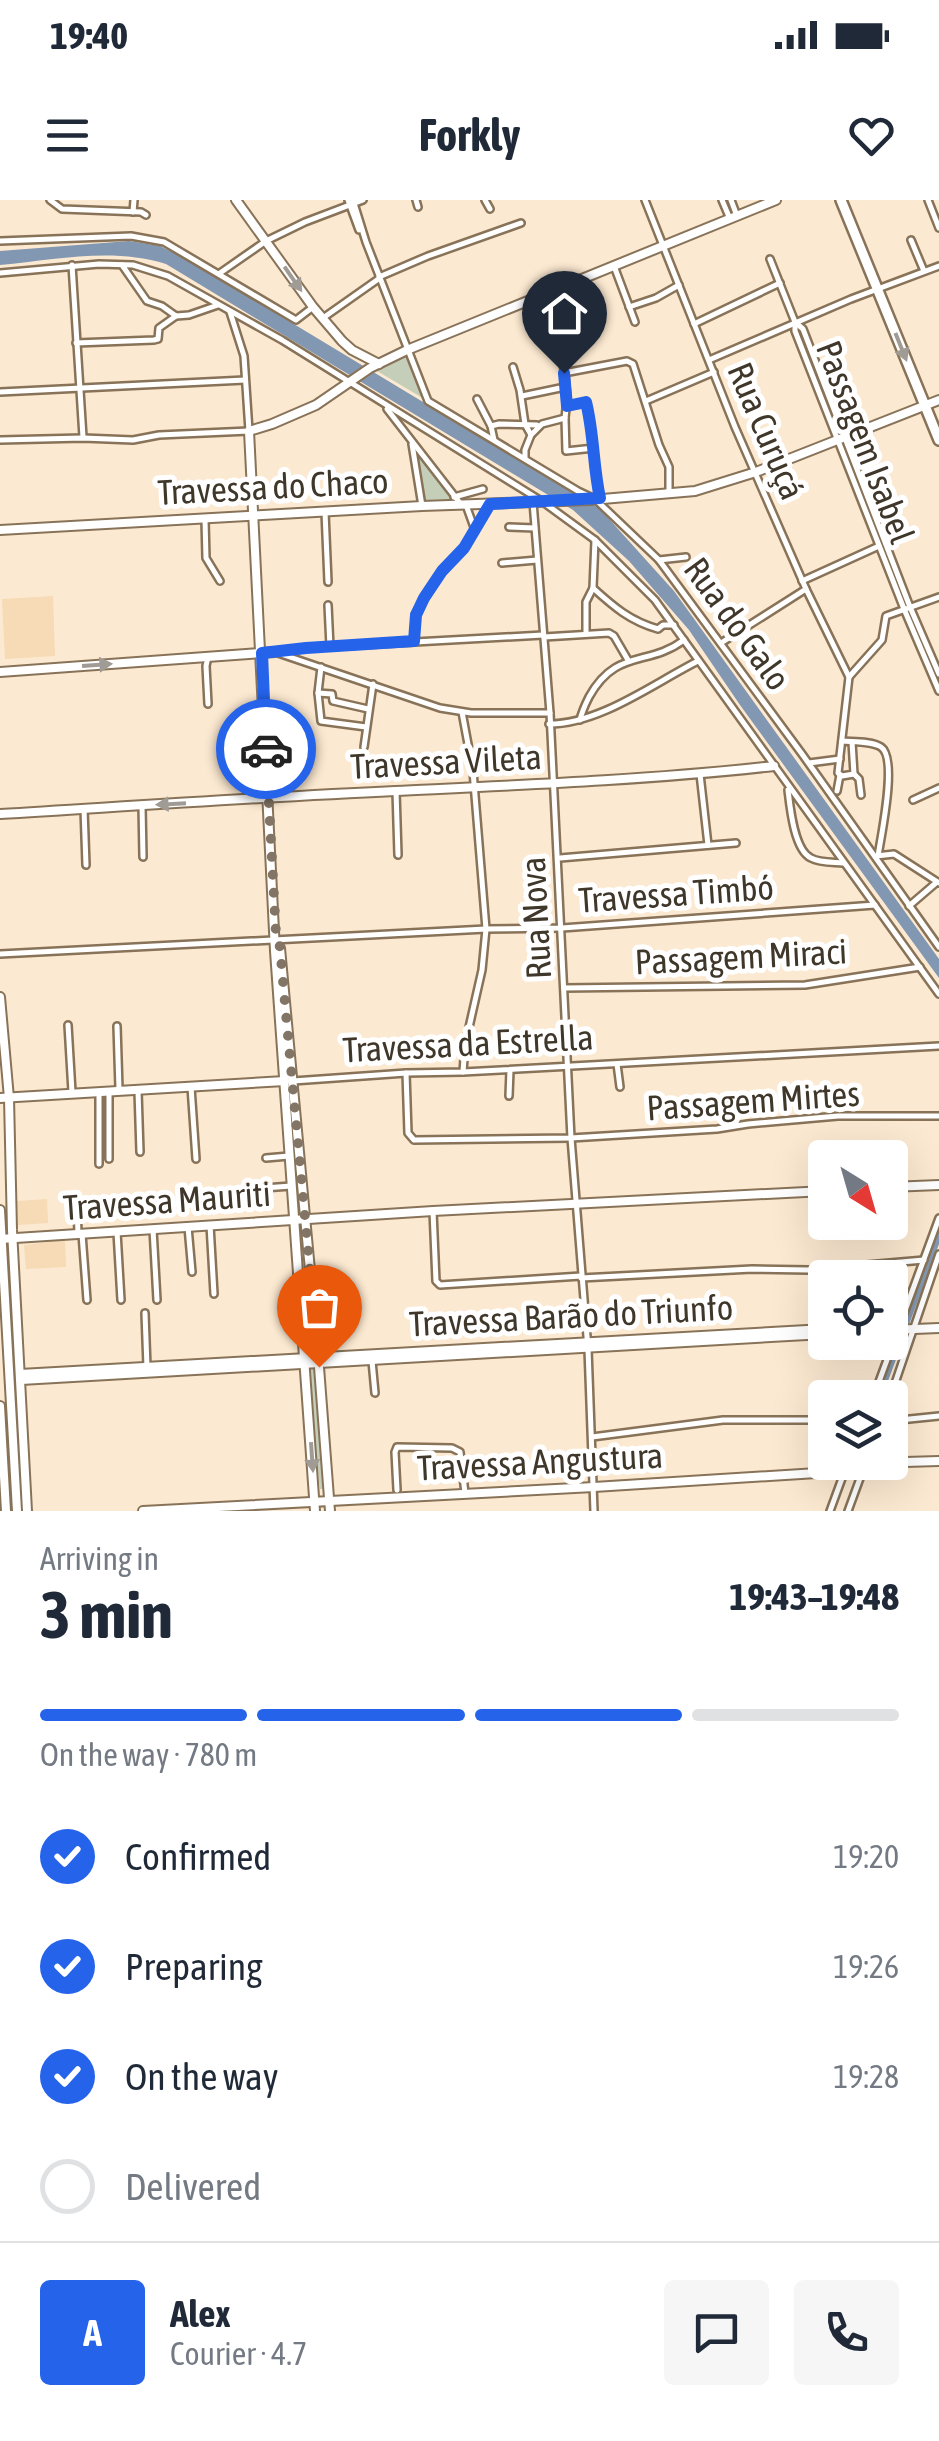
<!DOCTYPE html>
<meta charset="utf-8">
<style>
body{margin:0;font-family:"Asap Condensed",sans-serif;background:#f6f6f7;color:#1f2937;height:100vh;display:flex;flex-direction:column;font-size:38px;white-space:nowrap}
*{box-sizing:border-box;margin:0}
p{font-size:32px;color:#747a83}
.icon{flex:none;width:55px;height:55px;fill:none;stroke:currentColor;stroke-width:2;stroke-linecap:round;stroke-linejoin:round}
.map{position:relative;height:1311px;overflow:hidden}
.details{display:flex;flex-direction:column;background:#fff;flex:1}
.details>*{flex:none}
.needle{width:65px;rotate:143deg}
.fabs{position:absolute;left:808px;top:940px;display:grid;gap:20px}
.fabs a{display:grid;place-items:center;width:100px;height:100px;border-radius:10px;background:#fff;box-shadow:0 10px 40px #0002;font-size:50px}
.pin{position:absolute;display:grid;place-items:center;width:85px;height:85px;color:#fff;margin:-102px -42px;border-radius:50% 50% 50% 0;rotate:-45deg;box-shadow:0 0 10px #0007}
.pin .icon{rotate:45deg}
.courier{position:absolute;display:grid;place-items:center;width:100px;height:100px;margin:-50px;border:8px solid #2563eb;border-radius:50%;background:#fff;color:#222;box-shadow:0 2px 12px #0007}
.summary em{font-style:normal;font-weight:700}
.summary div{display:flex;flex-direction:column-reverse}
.summary{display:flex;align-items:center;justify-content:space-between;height:170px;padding:0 40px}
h1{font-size:65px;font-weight:700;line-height:75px}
.bar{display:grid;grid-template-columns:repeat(4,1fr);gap:15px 10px;align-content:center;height:120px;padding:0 40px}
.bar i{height:12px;border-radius:8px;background:#e0e1e3}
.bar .on{background:#2563eb}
.bar p{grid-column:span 4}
.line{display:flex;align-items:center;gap:25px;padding:0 40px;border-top:2px solid #e0e1e3}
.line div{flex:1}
.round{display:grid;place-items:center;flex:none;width:105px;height:105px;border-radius:10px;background:#f6f6f7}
ol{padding:0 40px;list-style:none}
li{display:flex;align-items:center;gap:30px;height:110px}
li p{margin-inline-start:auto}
li .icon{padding:10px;border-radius:50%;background:#2563eb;color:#fff;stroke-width:4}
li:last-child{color:#747a83}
li i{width:55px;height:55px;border:5px solid #e0e1e3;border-radius:50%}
.status{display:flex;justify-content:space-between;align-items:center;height:70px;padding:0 50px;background:#fff;direction:ltr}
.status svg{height:28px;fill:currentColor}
header{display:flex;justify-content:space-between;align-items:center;height:130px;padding:0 40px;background:#fff;font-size:45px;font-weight:700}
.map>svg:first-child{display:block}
.built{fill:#f7dab6}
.green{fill:#c5ceb9}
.water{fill:#8297b1}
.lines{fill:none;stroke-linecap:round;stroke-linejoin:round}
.street-casing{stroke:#887358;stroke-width:10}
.secondary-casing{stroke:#887358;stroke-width:12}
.primary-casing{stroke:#887358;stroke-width:14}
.street{stroke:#fff;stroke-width:5}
.secondary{stroke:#fff;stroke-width:8}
.primary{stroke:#fff;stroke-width:9}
.oneway{fill:#a09b95}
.done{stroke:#827565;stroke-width:10;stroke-dasharray:0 18}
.route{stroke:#2563eb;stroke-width:12}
.labels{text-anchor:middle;stroke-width:10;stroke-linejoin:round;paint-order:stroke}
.street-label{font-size:35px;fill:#40372b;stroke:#fff}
</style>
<div class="status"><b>19:40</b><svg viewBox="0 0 49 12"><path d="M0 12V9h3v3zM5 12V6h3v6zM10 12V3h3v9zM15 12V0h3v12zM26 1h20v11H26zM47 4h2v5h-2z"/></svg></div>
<header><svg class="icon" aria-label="menu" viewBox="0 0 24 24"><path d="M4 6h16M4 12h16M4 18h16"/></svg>Forkly<svg class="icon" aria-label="heart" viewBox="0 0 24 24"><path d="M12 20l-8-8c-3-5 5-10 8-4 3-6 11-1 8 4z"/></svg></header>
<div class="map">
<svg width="939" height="1311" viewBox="0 0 939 1311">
<rect width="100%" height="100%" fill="#fce9d1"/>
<g class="built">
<polygon points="53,396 55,456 5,459 2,399"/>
<polygon points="47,999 48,1023 18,1025 17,1001"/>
<polygon points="65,1040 66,1067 26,1069 24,1045"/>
</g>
<g class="green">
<polygon points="407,149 426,200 372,168"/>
<polygon points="414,244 459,303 425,307"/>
<polygon points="319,1167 324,1289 320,1289 305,1169"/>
</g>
<g class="water">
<path d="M 129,41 L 160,46 L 188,60 L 600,309 L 674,391 L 939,759 L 939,778 L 740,505 L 689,430 L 629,361 L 573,310 L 166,64 C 112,47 55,60 0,65 L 0,51 Z"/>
<polygon points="939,1031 939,1044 882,1197 876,1198"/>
</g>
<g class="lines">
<defs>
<g id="street">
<polyline points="50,0 62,9 141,12 146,15"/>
<polyline points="348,0 359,30"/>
<polyline points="353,0 366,42 428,201 578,291 595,299 659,360 802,554 939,747"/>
<polyline points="416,0 418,7"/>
<polyline points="485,0 490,9"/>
<polyline points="645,0 735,227 806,389 849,477 838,573 842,576 854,574 852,542"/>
<polyline points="722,0 730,19"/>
<polyline points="731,0 737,16"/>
<polyline points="928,0 939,28"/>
<polyline points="133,12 134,0"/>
<polyline points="911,40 924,71"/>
<polyline points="0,41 131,36 164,42 296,120 313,107"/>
<polyline points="770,59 795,122 795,131 904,409 939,491"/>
<polyline points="72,65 83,237"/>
<polyline points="122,65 147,101 162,106 176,116 189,115 218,105"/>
<polyline points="614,66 635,122"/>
<polyline points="0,73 99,64 133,65 168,76 282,140 543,302 595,340 655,400 939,794"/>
<polyline points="220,73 266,41 305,22 363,0"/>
<polyline points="379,77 428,56 521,23"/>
<polyline points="629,107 656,98 679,85"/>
<polyline points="323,118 377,80"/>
<polyline points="795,122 803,129 910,407 939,474"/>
<polyline points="694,124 780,83"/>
<polyline points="76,143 154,140 158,139 159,128 176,116"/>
<polyline points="709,160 851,99 939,66"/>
<polyline points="513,167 520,190 525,224 531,235 525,250 525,258"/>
<polyline points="564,173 627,161 633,164 659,245 669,267 669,293"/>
<polyline points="0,192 245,180"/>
<polyline points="522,196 565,187"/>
<polyline points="477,199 491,226 494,240"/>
<polyline points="646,201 714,172"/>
<path d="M 567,206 L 586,203 C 594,234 593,266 600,298"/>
<polyline points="387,209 460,303"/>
<polyline points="565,218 566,251 594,248"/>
<polyline points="491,226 499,224 537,225"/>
<path d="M 531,235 L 542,224 L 565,218 C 572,177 555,134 543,95"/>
<polyline points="0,240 83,238 133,240 159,235 249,231 244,156 230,112"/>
<polyline points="412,244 422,306"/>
<polyline points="454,297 483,289"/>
<polyline points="533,302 550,513 571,938 588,1149 594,1311"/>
<polyline points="466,305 475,330"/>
<polyline points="325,312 328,382"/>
<polyline points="205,320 206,358 220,381"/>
<polyline points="509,327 535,328"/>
<polyline points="659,360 686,357"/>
<polyline points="502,363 537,360"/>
<polyline points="802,381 879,346"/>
<path d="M 593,388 C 614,407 630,421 658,429 L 663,425 L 674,425"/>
<polyline points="328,405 330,447"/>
<polyline points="586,434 586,402 593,388 595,340"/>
<polyline points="544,437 609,433 614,436 628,460"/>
<polyline points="415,441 415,415 424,399 442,371 464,348 490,304"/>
<polyline points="721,443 806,389"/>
<polyline points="281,451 306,448 543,435"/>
<polyline points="275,452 440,508 471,513 550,513"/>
<polyline points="321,467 318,493 321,521 366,527"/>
<polyline points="849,477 882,440 886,416 939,397"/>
<polyline points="318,493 332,494 333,501 368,509"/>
<polyline points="208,504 206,466 208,457"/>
<polyline points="462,512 473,571 486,729 482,770 465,845 463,872"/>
<path d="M 580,520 C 582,511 585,505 589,497 C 616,448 648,467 684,440"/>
<path d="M 549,524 C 600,524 654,483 698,461"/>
<path d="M 842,541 C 853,542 872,541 881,547 C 898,558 881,636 878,656"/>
<polyline points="364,547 373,484"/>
<polyline points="809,563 840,559"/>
<polyline points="700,574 708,645"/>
<polyline points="854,574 859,579 861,595"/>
<path d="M 788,590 C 790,607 794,650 811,658 C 820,663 834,662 843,663"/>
<polyline points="396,591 398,655"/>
<polyline points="837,591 840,575"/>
<polyline points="913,600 939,588"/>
<polyline points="142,606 143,657"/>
<polyline points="84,609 86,665"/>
<polyline points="876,656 894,654 939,683"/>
<polyline points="560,658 736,643"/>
<polyline points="909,706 937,682"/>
<polyline points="0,754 486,729 562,728 875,705"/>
<polyline points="564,788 805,785 920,767"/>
<polyline points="68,825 72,892"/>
<polyline points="117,826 119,889"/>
<polyline points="617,864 620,887"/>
<polyline points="406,873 408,933 414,940 571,938 717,929 748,924 838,916 939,916"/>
<polyline points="293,881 406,873 463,872 939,846"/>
<polyline points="191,887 196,959"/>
<polyline points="138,891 140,952"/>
<polyline points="99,894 99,964"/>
<polyline points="509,896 510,870"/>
<polyline points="266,958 289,956"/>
<polyline points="109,959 109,893"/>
<polyline points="250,989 291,986"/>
<polyline points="433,1011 436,1081 440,1085 581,1076"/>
<polyline points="210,1025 214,1094"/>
<polyline points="188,1027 192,1072"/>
<polyline points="153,1029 157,1100"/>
<polyline points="117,1032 121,1100"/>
<polyline points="82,1034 87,1100"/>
<polyline points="78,1035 77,1002 90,1001"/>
<polyline points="581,1078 752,1069 809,1070 924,1060"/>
<polyline points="145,1113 147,1167"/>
<polyline points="372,1161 375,1193"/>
<polyline points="873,1198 939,1018"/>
<polyline points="890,1198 939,1054"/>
<polyline points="890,1221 939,1216"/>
<polyline points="592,1237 723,1220 825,1220"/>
<polyline points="397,1290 395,1252 397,1247 452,1248 460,1252 465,1293"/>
<polyline points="830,1311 848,1262"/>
<polyline points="848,1311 866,1262"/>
</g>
<g id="secondary">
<polyline points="236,0 313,107 342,141 352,150 379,164"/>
<polyline points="0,330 422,306 591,300 695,291 756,272 939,200"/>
<polyline points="0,472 275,452"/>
<path d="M 0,614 C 132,606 263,597 395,591 C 521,585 648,580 774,566"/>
<polyline points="280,748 319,1167 330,1311"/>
<polyline points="0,797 9,898 12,1030 27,1311"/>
<polyline points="0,898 285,881"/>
<polyline points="890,987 939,985"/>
<polyline points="0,1010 17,1311"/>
<polyline points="0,1039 433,1011 825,991"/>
<polyline points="890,1130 939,1128"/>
<polyline points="20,1174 825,1129"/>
<polyline points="21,1180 825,1134"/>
<polyline points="0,1206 6,1311"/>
<polyline points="143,1311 594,1287 864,1270 905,1262 939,1261"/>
<polyline points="315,1311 275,751 249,231 272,224 316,205 370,168 407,150 776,0"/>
</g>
<polyline id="primary" points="841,0 939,240"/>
</defs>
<use href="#street" class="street-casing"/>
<use href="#secondary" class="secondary-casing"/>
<use href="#primary" class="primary-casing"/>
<use href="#street" class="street"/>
<use href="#secondary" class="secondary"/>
<use href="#primary" class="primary"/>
</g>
<defs><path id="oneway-solid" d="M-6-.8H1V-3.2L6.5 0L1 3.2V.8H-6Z" transform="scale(2.5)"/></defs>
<g class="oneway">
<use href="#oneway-solid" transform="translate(293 79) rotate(55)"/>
<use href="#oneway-solid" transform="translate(901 147) rotate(68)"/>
<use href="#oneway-solid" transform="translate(97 465) rotate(-4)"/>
<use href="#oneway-solid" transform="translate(171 604) rotate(177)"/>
<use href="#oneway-solid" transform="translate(312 1257) rotate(86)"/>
</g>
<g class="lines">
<polyline class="done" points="266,549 276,734 280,747 286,814 319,1167"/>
<path class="route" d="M 266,549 L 262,453 L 306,448 L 414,441 L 416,415 L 424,398 L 442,371 L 464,348 L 490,304 L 600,298 C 593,266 594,234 586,202 L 567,206 L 564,173"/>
</g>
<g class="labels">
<g class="street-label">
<text transform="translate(766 231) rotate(67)" y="12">Rua Curuçá</text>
<text transform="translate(865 242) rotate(69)" y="12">Passagem Isabel</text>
<text transform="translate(273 287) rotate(-3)" y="12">Travessa do Chaco</text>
<text transform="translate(737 424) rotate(54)" y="12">Rua do Galo</text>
<text transform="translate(446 562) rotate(-3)" y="12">Travessa Vileta</text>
<text transform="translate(676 694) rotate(-4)" y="12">Travessa Timbó</text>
<text transform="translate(536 718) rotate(-93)" y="12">Rua Nova</text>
<text transform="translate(741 757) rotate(-3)" y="12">Passagem Miraci</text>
<text transform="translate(468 844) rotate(-3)" y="12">Travessa da Estrella</text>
<text transform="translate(753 901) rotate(-4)" y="12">Passagem Mirtes</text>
<text transform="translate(167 1001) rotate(-4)" y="12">Travessa Mauriti</text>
<text transform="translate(571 1116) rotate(-3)" y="12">Travessa Barão do Triunfo</text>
<text transform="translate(540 1262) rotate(-3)" y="12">Travessa Angustura</text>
</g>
</g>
</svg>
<div class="fabs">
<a><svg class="needle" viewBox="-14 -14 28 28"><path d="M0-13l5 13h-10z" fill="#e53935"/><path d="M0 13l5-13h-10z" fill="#747a83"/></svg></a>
<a><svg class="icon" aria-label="locate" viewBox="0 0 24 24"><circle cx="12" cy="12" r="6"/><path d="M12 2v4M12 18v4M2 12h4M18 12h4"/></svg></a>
<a><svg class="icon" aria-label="layers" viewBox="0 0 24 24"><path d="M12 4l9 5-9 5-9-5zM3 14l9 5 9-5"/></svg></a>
</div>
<div class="pin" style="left:319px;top:1167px;background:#ea580c"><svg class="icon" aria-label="bag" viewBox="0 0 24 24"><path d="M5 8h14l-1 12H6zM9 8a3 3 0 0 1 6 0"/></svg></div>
<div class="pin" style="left:564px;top:173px;background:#1f2937"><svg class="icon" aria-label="home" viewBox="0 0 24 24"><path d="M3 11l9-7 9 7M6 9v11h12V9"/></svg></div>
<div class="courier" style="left:266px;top:549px"><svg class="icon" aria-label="car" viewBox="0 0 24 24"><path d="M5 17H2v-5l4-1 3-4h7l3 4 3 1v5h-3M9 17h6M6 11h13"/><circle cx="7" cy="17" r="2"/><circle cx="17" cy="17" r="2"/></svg></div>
</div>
<section class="details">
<div class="summary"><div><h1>3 min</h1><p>Arriving in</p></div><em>19:43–19:48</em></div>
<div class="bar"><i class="on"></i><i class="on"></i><i class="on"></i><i></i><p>On the way · 780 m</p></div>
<ol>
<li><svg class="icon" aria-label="check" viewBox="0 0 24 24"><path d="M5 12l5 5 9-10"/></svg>Confirmed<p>19:20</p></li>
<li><svg class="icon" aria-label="check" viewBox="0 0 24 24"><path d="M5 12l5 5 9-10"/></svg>Preparing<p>19:26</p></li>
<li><svg class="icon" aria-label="check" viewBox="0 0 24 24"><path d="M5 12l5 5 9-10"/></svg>On the way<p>19:28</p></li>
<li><i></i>Delivered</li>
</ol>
<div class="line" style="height:180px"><b class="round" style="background:#2563eb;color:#fff">A</b><div><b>Alex</b><p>Courier · 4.7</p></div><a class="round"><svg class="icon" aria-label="chat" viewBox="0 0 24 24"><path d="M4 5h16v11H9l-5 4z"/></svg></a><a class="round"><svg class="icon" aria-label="phone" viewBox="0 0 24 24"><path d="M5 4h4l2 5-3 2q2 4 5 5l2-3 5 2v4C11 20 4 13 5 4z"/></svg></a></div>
</section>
